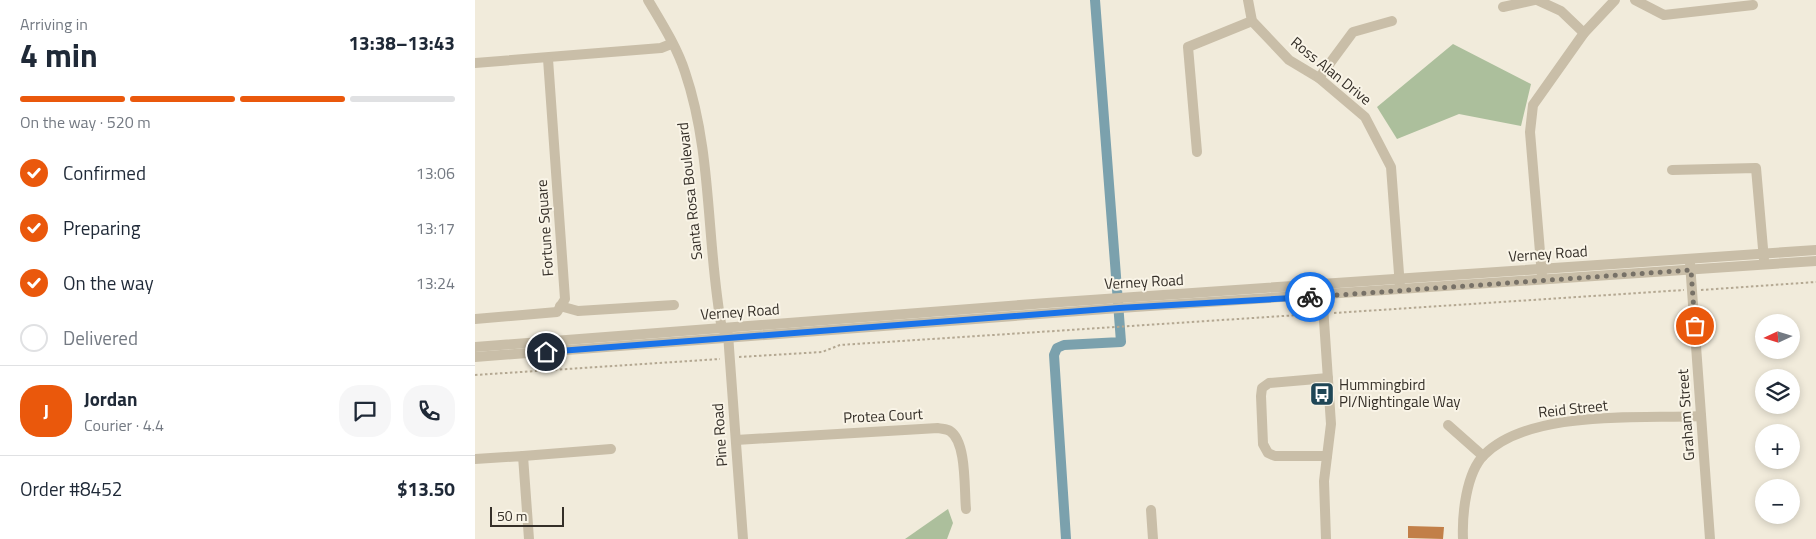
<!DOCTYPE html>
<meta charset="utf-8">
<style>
body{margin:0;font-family:"Titillium Web",sans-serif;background:#f6f6f7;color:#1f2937;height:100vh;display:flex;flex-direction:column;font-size:19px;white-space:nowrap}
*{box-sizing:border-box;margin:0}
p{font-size:16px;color:#747a83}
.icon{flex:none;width:28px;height:28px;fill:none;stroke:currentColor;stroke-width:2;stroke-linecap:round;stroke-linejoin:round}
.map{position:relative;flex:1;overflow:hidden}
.details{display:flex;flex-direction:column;background:#fff;width:475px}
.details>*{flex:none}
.needle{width:32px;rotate:266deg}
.tools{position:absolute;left:1280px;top:314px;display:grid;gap:10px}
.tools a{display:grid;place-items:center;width:45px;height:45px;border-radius:50%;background:#fff;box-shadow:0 2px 8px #0003;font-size:25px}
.scale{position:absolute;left:15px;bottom:12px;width:74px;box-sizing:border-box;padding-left:5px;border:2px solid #352f28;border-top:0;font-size:14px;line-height:18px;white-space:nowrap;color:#352f28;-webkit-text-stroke:4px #f9f4e7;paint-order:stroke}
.pin{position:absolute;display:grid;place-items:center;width:42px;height:42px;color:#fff;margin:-21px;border:2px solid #fff;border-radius:50%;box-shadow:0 1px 5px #0007}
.courier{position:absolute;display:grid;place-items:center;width:50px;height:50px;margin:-25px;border:4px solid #1a73e8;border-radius:50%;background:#fff;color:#222;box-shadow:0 1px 6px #0007}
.headline em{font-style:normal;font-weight:700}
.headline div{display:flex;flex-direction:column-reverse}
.headline{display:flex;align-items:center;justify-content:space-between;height:85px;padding:0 20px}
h1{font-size:32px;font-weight:700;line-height:38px}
.bar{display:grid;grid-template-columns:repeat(4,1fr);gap:8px 5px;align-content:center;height:60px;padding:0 20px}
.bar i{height:6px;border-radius:4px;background:#e0e1e3}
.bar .current{background:#ea580c}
.bar p{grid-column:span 4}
.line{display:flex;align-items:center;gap:12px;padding:0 20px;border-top:1px solid #e0e1e3}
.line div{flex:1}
.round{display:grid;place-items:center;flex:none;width:52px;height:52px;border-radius:20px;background:#f6f6f7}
ol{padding:0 20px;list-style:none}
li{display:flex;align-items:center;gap:15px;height:55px}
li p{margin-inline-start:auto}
li .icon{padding:5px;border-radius:50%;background:#ea580c;color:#fff;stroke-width:4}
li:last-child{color:#747a83}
li i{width:28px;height:28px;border:2px solid #e0e1e3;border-radius:50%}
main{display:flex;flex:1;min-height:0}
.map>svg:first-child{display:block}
.green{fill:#acbf9c}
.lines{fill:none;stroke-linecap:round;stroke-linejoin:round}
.canal{stroke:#7ba1ad;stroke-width:10}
.building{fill:#c27f48}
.path{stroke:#b4a892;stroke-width:2;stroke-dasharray:2.5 2.5;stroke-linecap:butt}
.minor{stroke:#c9bea8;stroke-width:10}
.done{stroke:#777167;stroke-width:5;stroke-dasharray:0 9}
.route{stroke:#1a73e8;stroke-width:6}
.labels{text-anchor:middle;stroke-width:4;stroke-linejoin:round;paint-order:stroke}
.street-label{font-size:15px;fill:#352f28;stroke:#f9f4e7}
.poi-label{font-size:15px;fill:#352f28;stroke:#f9f4e7;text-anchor:start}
</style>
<main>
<section class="details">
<div class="headline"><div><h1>4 min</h1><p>Arriving in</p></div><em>13:38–13:43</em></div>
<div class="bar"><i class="current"></i><i class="current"></i><i class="current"></i><i></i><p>On the way · 520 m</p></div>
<ol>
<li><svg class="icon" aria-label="check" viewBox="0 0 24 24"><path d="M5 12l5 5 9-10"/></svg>Confirmed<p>13:06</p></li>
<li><svg class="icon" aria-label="check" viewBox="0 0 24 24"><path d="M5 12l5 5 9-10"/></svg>Preparing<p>13:17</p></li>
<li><svg class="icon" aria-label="check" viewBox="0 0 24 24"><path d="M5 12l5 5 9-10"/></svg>On the way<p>13:24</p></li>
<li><i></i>Delivered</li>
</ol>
<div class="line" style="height:90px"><b class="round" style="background:#ea580c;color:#fff">J</b><div><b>Jordan</b><p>Courier · 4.4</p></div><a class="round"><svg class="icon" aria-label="chat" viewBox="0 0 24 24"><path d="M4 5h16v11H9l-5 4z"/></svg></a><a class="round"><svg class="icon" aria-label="phone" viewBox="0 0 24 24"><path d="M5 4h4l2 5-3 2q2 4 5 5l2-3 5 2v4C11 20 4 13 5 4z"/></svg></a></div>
<div class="line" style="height:65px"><div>Order #8452</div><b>$13.50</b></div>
</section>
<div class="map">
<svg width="1341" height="539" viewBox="0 0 1341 539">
<rect width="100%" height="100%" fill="#f1ebdb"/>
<g class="green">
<polygon points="978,44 1056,84 1046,126 984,114 922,139 902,107"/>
<polygon points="473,509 478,523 472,539 430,539"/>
</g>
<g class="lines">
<polyline class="canal" points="591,539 579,355 582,348 589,345 646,342 620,0"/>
</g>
<polygon class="building" points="933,526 969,527 968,539 933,538"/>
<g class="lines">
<g class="path">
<polyline points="1226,290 1341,282"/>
<polyline points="859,313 1209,290"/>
<polyline points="264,357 347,352 365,345 839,314"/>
<polyline points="0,375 245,359"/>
</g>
<g class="minor">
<path d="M 173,0 C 186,22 202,47 210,72 C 238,154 231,244 247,329"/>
<polyline points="773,0 777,21 814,60 844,78 890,117 916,167 925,287"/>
<polyline points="1062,0 1086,11 1109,33"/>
<polyline points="1160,0 1189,15 1278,5"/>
<polyline points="1028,7 1059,0"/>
<polyline points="0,63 186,48 196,44"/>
<polyline points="844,78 878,32 917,21"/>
<polyline points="722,152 713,47 777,21"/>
<polyline points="1197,170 1281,168 1289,260"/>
<polyline points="1215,263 1235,539"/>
<polyline points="1067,276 1055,132 1058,105 1109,33 1140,0"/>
<polyline points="847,291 856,424 849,481 851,539"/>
<polyline points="85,306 103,311 199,305"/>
<polyline points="0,319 82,312 90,299 73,59"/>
<polyline points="253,334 268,539"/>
<polyline points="0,347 572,303 1341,250"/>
<polyline points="0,357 630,309 1341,261"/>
<polyline points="973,425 1008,456"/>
<path d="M 261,440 L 463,428 C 467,429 472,429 475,431 C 492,442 489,490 491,509"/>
<polyline points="48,456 136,449"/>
<polyline points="852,456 800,456 793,453 788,444 786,396 787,388 794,383 853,378"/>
<polyline points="0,459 48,456 54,539"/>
<polyline points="676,510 678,539"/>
<path d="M 988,539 C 987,515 991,473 1009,455 C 1055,409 1164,419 1226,416"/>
</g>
</g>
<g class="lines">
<polyline class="done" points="835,297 1216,270 1220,326"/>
<polyline class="route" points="71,352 644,308 835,297"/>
</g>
<defs>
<symbol id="bus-square" viewBox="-11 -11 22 22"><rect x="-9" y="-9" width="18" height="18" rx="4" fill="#1f4656" stroke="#f9f4e7"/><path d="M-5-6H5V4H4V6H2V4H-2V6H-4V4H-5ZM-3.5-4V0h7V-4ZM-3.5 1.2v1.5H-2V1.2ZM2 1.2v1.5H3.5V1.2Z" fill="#fff"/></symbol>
</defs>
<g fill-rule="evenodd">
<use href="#bus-square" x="833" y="380" width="28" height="28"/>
</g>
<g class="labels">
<g class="street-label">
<text transform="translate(856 71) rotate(39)" y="5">Ross Alan Drive</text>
<text transform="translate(215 191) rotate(-96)" y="5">Santa Rosa Boulevard</text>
<text transform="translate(70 228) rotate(-94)" y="5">Fortune Square</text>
<text transform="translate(1073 254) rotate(-4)" y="5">Verney Road</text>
<text transform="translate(669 282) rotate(-3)" y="5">Verney Road</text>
<text transform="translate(265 312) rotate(-4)" y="5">Verney Road</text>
<text transform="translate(1098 409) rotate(-6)" y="5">Reid Street</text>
<text transform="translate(1211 415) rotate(-94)" y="5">Graham Street</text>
<text transform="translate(408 416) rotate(-3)" y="5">Protea Court</text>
<text transform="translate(245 435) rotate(-94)" y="5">Pine Road</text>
</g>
<g class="poi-label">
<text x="864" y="390">Hummingbird<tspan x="864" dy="17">Pl/Nightingale Way</tspan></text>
</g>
</g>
</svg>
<div class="tools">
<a><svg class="needle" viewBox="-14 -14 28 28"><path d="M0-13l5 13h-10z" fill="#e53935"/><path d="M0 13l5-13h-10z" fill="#747a83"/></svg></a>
<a><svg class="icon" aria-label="layers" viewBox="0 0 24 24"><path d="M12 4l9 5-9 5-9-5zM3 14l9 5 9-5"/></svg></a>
<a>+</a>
<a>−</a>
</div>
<div class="scale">50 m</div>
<div class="pin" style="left:1220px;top:326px;background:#ea580c"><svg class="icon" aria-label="bag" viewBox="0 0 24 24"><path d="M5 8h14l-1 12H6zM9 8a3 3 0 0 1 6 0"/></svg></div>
<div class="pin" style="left:71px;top:352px;background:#1f2937"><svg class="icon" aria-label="home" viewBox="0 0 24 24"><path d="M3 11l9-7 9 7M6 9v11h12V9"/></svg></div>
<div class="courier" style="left:835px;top:297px"><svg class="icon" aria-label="bike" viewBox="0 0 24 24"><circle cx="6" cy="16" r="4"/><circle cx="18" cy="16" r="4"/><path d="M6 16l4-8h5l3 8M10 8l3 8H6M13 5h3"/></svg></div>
</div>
</main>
